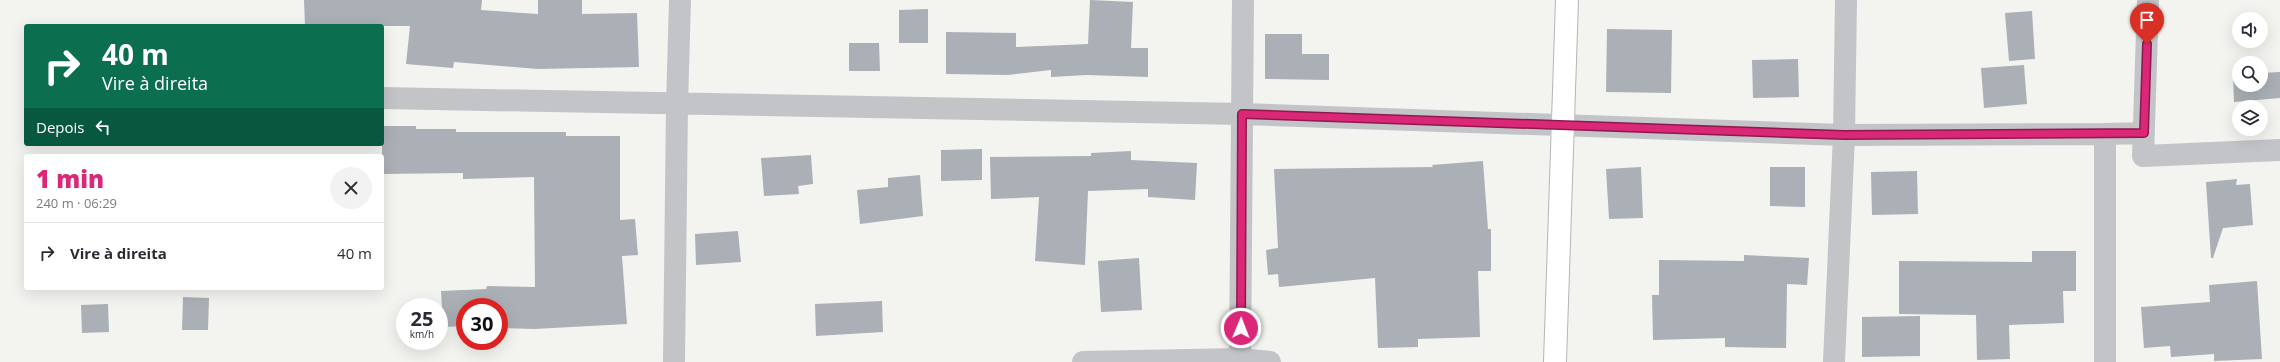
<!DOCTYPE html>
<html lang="pt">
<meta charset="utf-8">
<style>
body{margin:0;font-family:"Open Sans",sans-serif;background:#f2f2f3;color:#2b2b33;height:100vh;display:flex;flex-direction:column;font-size:15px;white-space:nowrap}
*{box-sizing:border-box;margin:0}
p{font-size:13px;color:#7c7c81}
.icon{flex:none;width:22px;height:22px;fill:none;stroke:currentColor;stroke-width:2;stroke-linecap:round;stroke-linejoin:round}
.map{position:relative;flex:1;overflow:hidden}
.panel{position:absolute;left:24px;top:154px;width:360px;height:136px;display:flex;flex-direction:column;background:#fff;border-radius:4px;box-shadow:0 4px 16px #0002}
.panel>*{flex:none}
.top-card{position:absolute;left:24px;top:24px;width:360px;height:122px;border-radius:4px;box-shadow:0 4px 16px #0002;background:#0b6e4f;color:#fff;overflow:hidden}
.buttons{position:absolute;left:2232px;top:12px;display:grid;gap:8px}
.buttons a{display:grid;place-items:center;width:36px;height:36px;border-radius:50%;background:#fff;box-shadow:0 4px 16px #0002;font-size:20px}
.speed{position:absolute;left:396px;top:298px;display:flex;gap:8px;font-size:20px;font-weight:700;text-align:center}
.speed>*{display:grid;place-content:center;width:52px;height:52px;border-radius:50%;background:#fff;box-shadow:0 4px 16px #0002;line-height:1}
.speed small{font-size:10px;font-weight:400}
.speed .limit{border:6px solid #d22;background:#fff;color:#111}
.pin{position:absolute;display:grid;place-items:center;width:34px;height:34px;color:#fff;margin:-41px -17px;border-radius:50% 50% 50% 0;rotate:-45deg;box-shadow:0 0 4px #0007}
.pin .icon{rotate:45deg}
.me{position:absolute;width:44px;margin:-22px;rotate:1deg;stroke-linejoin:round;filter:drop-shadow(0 0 3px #0008)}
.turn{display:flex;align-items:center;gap:14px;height:84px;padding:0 12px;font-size:18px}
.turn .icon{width:52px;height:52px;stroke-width:2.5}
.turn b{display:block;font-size:28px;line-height:34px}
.then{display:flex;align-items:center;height:38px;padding:0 12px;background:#0003;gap:8px;font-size:15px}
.round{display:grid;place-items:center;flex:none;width:42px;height:42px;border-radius:21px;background:#f2f2f3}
.headline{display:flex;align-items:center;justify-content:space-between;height:68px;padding:0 12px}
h1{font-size:24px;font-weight:800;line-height:30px;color:#db2777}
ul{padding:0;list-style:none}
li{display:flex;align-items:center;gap:12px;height:60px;padding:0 12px;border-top:1px solid #e1e1e2}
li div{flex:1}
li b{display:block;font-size:15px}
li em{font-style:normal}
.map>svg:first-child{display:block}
.building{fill:#aab0b5}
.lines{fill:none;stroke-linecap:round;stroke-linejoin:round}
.major-casing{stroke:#b2b6b9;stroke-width:24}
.minor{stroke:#c2c4c8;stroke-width:22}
.major{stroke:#fff;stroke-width:22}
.route-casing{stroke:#8e194d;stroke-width:10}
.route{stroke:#db2777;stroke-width:7}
</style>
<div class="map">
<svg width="2280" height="362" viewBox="0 0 2280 362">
<rect width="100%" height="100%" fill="#f3f4f0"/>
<path class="building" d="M 304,0 L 482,0 L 481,10 L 538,14 L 538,0 L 582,0 L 582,14 L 637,13 L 639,67 L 538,69 L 454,62 L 453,68 L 406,64 L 410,26 L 305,26 Z
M 1090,0 L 1133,2 L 1131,48 L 1148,48 L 1148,77 L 1087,75 L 1051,77 L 1051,70 L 1008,75 L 946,74 L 946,32 L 1016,33 L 1016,47 L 1088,44 Z
M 928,9 L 928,43 L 899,43 L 899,10 Z
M 2032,11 L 2035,59 L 2009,61 L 2005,13 Z
M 1607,29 L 1672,30 L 1671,93 L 1606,92 Z
M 1265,34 L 1302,34 L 1302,54 L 1329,54 L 1329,80 L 1265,79 Z
M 849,43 L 879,43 L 880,71 L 849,71 Z
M 1798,59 L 1799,97 L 1753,98 L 1752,60 Z
M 2024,65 L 2027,104 L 1984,108 L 1981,68 Z
M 2280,72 L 2280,98 L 2234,102 L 2233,75 L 2239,74 L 2239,85 L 2261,85 L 2261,73 Z
M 382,126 L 416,126 L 416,129 L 456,129 L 456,132 L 566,132 L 566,136 L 620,136 L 620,220 L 635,219 L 638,255 L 622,256 L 627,324 L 534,329 L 499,328 L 499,307 L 465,307 L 465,326 L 443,327 L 441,291 L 486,289 L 487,286 L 535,287 L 534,177 L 463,179 L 463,173 L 382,174 Z
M 982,149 L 982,180 L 941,181 L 941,150 Z
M 1131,151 L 1131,160 L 1197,163 L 1195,200 L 1148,197 L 1148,189 L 1088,191 L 1085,265 L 1035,261 L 1039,197 L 991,199 L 990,157 L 1091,156 L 1091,153 Z
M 811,155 L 813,184 L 798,186 L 799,194 L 764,196 L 761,158 Z
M 1483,161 L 1488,229 L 1491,229 L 1491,271 L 1478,271 L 1480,337 L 1418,339 L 1418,347 L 1378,348 L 1375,278 L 1279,287 L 1278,274 L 1268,275 L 1266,250 L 1278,248 L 1274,169 L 1433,167 L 1432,165 Z
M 1641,167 L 1643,218 L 1609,219 L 1606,169 Z
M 1770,167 L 1805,167 L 1805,207 L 1770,206 Z
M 1917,171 L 1918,214 L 1872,215 L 1871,172 Z
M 920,175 L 923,216 L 860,224 L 857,190 L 888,187 L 888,178 Z
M 2237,179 L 2236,185 L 2250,184 L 2253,225 L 2223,228 L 2213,258 L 2211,258 L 2206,182 Z
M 738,231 L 741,262 L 696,265 L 695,234 Z
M 2032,251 L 2076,251 L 2076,291 L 2063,291 L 2064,323 L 2009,325 L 2010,359 L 1977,360 L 1976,315 L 1899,314 L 1899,261 L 2032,262 Z
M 1744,255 L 1809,258 L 1807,285 L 1787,284 L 1786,348 L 1725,347 L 1725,338 L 1653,340 L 1652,295 L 1659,295 L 1659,260 L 1744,261 Z
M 1139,258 L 1142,310 L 1101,312 L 1098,261 Z
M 2257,281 L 2262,359 L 2214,361 L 2214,354 L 2171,357 L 2170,346 L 2144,348 L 2141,307 L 2210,302 L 2209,285 Z
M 183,297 L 209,298 L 208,330 L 182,330 Z
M 882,301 L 883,332 L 816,336 L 815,304 Z
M 108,304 L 109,332 L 82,333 L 81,305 Z
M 1920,316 L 1920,356 L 1862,357 L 1862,317 Z"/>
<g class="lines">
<defs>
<path id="major" d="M 1555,362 L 1567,0"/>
</defs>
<use href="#major" class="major-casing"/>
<path class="minor" d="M 1846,0 L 1844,135 L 2105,134 L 2105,362
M 2148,0 L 2143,156 L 2280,150
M 382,98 L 1242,114 L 1844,135 L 1834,362
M 2105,134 L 2144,133
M 674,362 L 677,105 L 680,0
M 1083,362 L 1240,359 L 1270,362
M 1240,362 L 1243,0"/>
<use href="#major" class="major"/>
</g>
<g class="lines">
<defs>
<path id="route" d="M 1241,328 L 1242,114 L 1844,135 L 2144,133 L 2147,44"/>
</defs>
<use href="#route" class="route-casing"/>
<use href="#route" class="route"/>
</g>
</svg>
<div class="buttons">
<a><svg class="icon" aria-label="sound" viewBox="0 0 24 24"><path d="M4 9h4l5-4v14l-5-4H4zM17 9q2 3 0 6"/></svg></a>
<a><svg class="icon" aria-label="search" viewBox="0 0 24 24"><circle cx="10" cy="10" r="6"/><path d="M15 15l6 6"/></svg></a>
<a><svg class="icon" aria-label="layers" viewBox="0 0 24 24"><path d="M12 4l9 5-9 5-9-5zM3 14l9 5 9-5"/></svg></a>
</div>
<div class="speed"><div>25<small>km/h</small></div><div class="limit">30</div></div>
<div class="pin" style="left:2147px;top:44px;background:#d93025"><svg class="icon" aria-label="arrive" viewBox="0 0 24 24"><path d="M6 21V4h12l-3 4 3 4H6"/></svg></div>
<svg class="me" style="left:1241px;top:328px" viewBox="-20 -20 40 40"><circle r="17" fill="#db2777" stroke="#fff" stroke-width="3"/><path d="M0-11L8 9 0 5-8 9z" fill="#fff"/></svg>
<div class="top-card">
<div class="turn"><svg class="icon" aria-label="right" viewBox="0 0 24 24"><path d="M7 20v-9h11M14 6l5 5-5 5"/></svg><div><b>40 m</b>Vire à direita</div></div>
<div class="then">Depois<svg class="icon" aria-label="left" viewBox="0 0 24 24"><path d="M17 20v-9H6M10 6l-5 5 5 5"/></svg></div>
</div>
<section class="panel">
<div class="headline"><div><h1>1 min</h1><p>240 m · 06:29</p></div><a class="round"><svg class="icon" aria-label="close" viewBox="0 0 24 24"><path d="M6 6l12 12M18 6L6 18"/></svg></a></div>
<ul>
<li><svg class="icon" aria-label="right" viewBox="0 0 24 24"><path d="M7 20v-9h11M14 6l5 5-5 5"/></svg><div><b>Vire à direita</b></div><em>40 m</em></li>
</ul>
</section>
</div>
